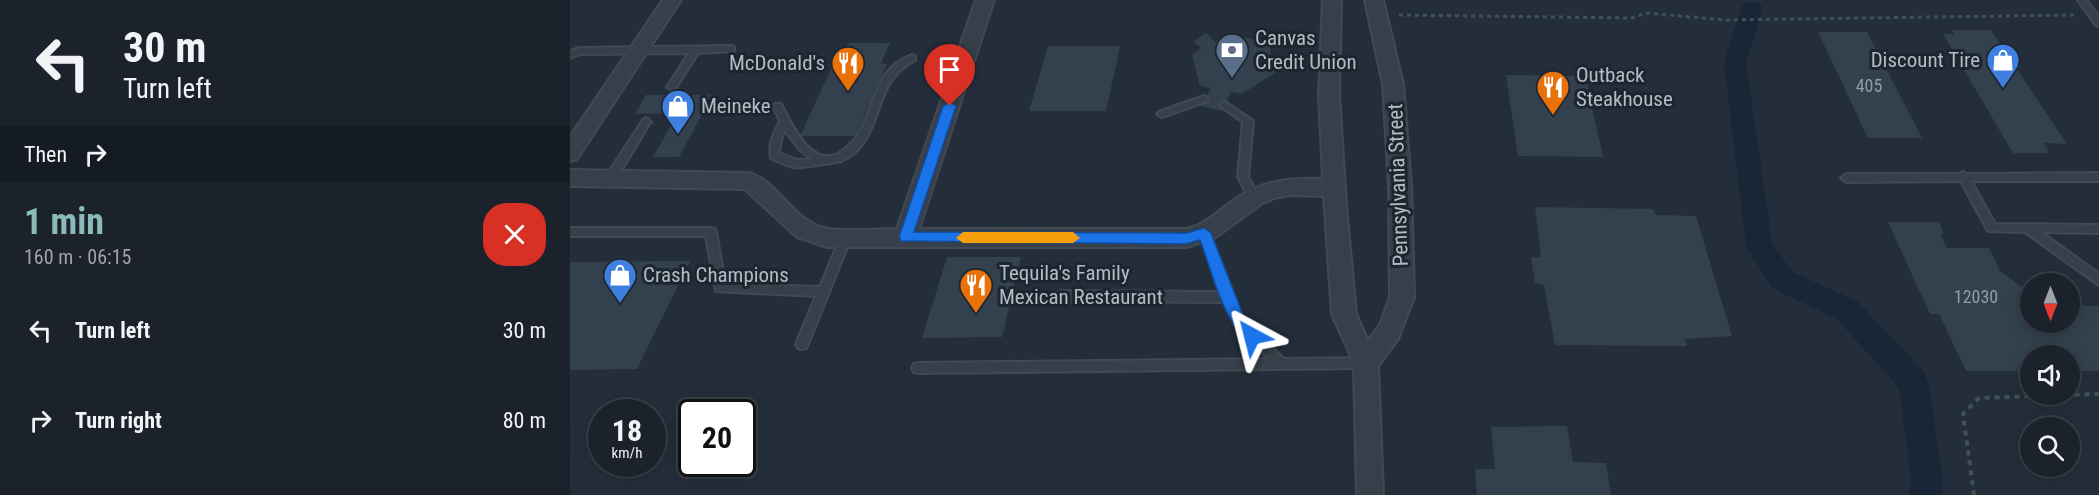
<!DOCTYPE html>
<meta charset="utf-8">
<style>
body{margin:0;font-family:"Roboto Condensed",sans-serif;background:#282f38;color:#f1f3f6;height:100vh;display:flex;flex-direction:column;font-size:22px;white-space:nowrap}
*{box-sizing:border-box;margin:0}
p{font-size:20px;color:#a0a4a9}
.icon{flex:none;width:33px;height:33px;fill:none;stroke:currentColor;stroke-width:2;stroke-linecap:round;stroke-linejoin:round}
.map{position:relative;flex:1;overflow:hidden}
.sheet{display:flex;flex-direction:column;background:#1b222c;width:570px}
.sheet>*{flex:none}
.banner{background:#1b222c;color:#f1f3f6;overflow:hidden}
.needle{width:39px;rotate:180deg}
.tools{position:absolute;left:1450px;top:273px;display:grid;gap:12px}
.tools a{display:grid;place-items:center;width:60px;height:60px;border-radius:50%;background:#1b222c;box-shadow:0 3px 15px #0003,0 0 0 2px #393f48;font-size:30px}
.speed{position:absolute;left:18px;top:399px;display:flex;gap:12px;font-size:30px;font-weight:700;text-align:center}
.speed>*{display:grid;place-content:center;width:78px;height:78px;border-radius:50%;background:#1b222c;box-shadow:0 3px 15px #0003,0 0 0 2px #393f48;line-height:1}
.speed small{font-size:15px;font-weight:400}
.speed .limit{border:3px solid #111;border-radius:9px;background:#fff;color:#111}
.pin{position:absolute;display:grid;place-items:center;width:51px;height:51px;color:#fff;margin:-62px -26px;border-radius:50% 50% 50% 0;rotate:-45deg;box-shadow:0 0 6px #0007}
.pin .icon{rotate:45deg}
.me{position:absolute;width:66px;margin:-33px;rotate:322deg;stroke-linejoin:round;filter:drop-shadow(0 0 4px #0008)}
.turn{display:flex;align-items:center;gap:21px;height:126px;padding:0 24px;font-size:27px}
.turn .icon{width:78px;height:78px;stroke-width:2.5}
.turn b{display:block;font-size:42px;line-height:51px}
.then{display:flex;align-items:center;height:57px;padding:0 24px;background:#0003;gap:12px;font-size:22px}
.round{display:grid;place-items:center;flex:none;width:63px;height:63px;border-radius:24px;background:#282f38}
.overview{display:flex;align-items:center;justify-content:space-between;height:102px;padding:0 24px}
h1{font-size:36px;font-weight:700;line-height:45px;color:#8bbbb9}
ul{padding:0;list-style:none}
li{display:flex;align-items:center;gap:18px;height:90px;padding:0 24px}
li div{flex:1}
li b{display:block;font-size:22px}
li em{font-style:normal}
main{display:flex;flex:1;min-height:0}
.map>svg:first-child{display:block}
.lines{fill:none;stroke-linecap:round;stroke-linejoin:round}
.canal{fill:#182637;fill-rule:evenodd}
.building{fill:#33404e}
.service-casing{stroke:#414953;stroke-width:4}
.minor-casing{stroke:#414953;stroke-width:4}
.path-far1{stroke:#3e5353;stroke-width:3;stroke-dasharray:4 4;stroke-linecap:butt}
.path{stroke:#3e5353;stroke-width:4;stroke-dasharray:5 5;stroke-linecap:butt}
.service{fill:#37404a;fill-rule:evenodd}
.minor{fill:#37404a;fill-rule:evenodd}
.route{fill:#1a73e8;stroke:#114b97;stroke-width:1.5}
.slow{fill:#f59e0b}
.labels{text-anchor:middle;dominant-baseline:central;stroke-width:6;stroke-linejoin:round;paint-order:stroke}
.number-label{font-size:18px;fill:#929ba7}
.poi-label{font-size:21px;fill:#b3bbc6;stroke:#1d252f;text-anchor:start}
.street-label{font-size:21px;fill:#b3bbc6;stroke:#1d252f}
</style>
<main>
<section class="sheet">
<div class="banner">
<div class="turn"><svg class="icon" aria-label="left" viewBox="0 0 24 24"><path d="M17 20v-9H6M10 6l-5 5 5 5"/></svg><div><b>30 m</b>Turn left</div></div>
<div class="then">Then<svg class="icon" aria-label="right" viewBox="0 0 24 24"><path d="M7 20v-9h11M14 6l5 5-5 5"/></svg></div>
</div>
<div class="overview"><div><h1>1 min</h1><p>160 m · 06:15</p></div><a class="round" style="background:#d93025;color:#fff"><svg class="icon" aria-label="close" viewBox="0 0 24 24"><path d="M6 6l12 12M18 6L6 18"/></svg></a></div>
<ul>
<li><svg class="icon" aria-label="left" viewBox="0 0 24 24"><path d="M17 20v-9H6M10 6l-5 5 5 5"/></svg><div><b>Turn left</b></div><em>30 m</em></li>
<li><svg class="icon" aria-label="right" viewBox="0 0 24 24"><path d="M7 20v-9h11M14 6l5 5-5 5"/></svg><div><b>Turn right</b></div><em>80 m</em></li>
</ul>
</section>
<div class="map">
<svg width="1529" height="495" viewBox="0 0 1529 495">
<rect width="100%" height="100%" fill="#242e3a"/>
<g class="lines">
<path class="canal" d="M 1182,2 L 1190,4 L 1193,9 L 1176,63 L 1202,243 L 1222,272 L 1287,301 L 1354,372 L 1358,382 L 1373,478 L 1371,495 L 1339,495 L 1341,478 L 1329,388 L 1267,319 L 1202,288 L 1176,246 L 1154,63 L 1171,9 L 1174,4 Z"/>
</g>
<path class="building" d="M 1382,30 L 1421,30 L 1497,144 L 1474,143 L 1479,153 L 1443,153 L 1373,34 L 1384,34 Z
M 1248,32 L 1297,32 L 1352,138 L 1298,138 Z
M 636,33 L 645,42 L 656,34 L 698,42 L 706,72 L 672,94 L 661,92 L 652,111 L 630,106 L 641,88 L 630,86 L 622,55 L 632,48 L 623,42 Z
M 278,43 L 320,43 L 311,63 L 317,64 L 286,136 L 230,136 L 267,56 L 273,56 Z
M 478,46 L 550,46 L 536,111 L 459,111 Z
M 936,75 L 1015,76 L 1033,157 L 948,156 Z
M 76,95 L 143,95 L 109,157 L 83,157 L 108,113 L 65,114 Z
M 965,207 L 1083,209 L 1086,215 L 1126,216 L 1162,336 L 1115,339 L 1117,346 L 985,345 L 974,285 L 965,283 L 961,258 L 971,257 Z
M 1318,222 L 1369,222 L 1374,234 L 1370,234 L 1377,248 L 1419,248 L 1430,271 L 1461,294 L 1461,322 L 1500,322 L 1500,298 L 1508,298 L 1513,306 L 1529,306 L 1529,371 L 1500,371 L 1500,356 L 1461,356 L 1461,371 L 1396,371 L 1369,314 L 1360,314 Z
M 377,257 L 451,257 L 432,337 L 352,338 Z
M 120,261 L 67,369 L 0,370 L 0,262 Z
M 997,426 L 1003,462 L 1036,463 L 1041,495 L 907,495 L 905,469 L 925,469 L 921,427 Z"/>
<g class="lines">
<defs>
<path id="service" d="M 1508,0 L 1516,0 L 1529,17 L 1529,26 L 1526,25 Z
M 161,46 L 164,47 L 164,51 L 128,53 L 105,89 L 102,90 L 97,87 L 119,53 L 10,54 L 0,58 L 0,51 L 9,48 Z
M 342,55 L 345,56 L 345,60 C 336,65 327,72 321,81 C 304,107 305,147 271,161 C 265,163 259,163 253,164 C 227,168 226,171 201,158 C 198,144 204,133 210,121 L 203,106 L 205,104 L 211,104 C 221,123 242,171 271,152 C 279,146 285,140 290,132 C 300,115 303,94 314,77 C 320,67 331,59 342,55 ZM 215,130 L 230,150 L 242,159 L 227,160 L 209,153 L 211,139 Z
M 634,96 L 639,99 L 637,101 L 592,117 L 587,114 L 589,112 Z
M 655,102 L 683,121 L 678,177 L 689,197 L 684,201 L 680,200 L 668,177 L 673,122 L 652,107 L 650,105 L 652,103 Z
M 76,118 L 81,122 L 79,124 L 45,181 L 37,181 L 36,178 L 37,175 L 73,120 Z
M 1393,172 L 1397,174 L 1529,173 L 1529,181 L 1401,181 L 1425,224 L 1529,225 L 1529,233 L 1471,232 L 1529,274 L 1529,285 L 1455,232 L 1418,231 L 1391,181 L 1276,182 L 1271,178 L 1276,174 L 1389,174 Z
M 0,228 L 141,228 L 145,229 L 146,232 L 155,284 L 250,287 L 272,234 L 280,234 L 281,237 L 238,344 L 236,348 L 232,349 L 228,348 L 226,344 L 246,296 L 146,291 L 136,236 L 0,236 Z
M 634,229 L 638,230 L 639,233 L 672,318 L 714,359 L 796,358 L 800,359 L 802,363 L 800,367 L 796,368 L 348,373 L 344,372 L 342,368 L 344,364 L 348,363 L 699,359 L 664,324 L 655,302 L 490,301 L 486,299 L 485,296 L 486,293 L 490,291 L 651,292 L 629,233 L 630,230 Z"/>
<path id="minor" d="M 93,0 L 111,0 L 7,159 L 0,161 L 0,137 Z
M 406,0 L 424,0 L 349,229 L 617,229 C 636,224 649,211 664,200 C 692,180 720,178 753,179 L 749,94 L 753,0 L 771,0 L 769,94 L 776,205 L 786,314 L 798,341 L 810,325 L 820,297 L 819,185 L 813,84 L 795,0 L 813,0 L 833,84 L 841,185 L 844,297 L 828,339 L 808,366 L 813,495 L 787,495 L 784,363 L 762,314 L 754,196 L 719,195 L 704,198 L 691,204 L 646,237 L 617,247 L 257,247 L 227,237 L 175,189 L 0,186 L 0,170 L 179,173 C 208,182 220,215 248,226 C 264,233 307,229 327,229 Z"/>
</defs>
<use href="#service" class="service-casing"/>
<use href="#minor" class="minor-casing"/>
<path class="path-far1" d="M 829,15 L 1062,18 L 1076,13 L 1155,20 L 1504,15"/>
<path class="path" d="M 1404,495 L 1393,414 L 1409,398 L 1529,394"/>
<use href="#service" class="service"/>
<use href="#minor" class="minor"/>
</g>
<path class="route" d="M 380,102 L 386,106 L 344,232 L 616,233 L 634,228 L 641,233 L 674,317 L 690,336 L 688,340 L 682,342 C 656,332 640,266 630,240 L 616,244 L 331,241 L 329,237 L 373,106 Z"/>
<path class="slow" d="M 393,232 L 503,232 L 510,238 L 503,243 L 393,243 L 386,238 Z"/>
<defs>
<symbol id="bank-pin" viewBox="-11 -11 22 30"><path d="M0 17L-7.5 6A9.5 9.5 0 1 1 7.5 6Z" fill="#5c6f8a" stroke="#1d252f"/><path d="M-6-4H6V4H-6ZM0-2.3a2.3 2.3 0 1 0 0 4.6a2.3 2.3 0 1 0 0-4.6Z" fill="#fff"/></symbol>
<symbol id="shop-pin" viewBox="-11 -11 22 30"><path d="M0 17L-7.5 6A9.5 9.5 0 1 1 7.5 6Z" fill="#3f7fe0" stroke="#1d252f"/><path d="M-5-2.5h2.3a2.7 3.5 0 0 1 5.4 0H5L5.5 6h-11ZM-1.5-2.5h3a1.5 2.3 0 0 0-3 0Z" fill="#fff"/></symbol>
<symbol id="restaurant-pin" viewBox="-11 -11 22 30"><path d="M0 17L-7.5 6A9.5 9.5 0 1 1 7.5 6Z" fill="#e8710a" stroke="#1d252f"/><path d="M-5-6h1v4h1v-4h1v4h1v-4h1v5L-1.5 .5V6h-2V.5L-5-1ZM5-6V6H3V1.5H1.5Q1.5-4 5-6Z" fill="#fff"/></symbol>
</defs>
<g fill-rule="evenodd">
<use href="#bank-pin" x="643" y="31" width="38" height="52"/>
<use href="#shop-pin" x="1414" y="41" width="38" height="52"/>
<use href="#restaurant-pin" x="259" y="44" width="38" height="52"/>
<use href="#restaurant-pin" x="964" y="68" width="38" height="52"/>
<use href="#shop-pin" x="89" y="87" width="38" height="52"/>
<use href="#shop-pin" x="31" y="256" width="38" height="52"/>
<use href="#restaurant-pin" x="387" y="266" width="38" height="52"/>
</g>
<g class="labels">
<g class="number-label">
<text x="1299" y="85">405</text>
<text x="1406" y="296">12030</text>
</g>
<g class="poi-label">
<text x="685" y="38">Canvas<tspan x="685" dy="24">Credit Union</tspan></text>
<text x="1410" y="60" text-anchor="end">Discount Tire</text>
<text x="255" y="63" text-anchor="end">McDonald's</text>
<text x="1006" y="75">Outback<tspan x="1006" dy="24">Steakhouse</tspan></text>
<text x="131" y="106">Meineke</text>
<text x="429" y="273">Tequila's Family<tspan x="429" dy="24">Mexican Restaurant</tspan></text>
<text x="73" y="275">Crash Champions</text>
</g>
<g class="street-label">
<text transform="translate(828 185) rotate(-92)">Pennsylvania Street</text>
</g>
</g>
</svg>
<div class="tools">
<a><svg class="needle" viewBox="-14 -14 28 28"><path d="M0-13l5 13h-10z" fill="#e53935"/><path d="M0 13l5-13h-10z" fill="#a0a4a9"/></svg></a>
<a><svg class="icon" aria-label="sound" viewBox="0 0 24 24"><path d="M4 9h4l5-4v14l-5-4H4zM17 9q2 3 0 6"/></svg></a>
<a><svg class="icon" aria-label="search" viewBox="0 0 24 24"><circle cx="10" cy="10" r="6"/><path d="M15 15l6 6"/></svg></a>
</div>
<div class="speed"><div>18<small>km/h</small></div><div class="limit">20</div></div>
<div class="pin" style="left:380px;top:106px;background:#d93025"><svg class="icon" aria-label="arrive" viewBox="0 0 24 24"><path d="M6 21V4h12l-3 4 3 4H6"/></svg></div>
<svg class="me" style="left:682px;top:336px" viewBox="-20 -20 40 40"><path d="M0-17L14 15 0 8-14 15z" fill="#1a73e8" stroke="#fff" stroke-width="4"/></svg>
</div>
</main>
